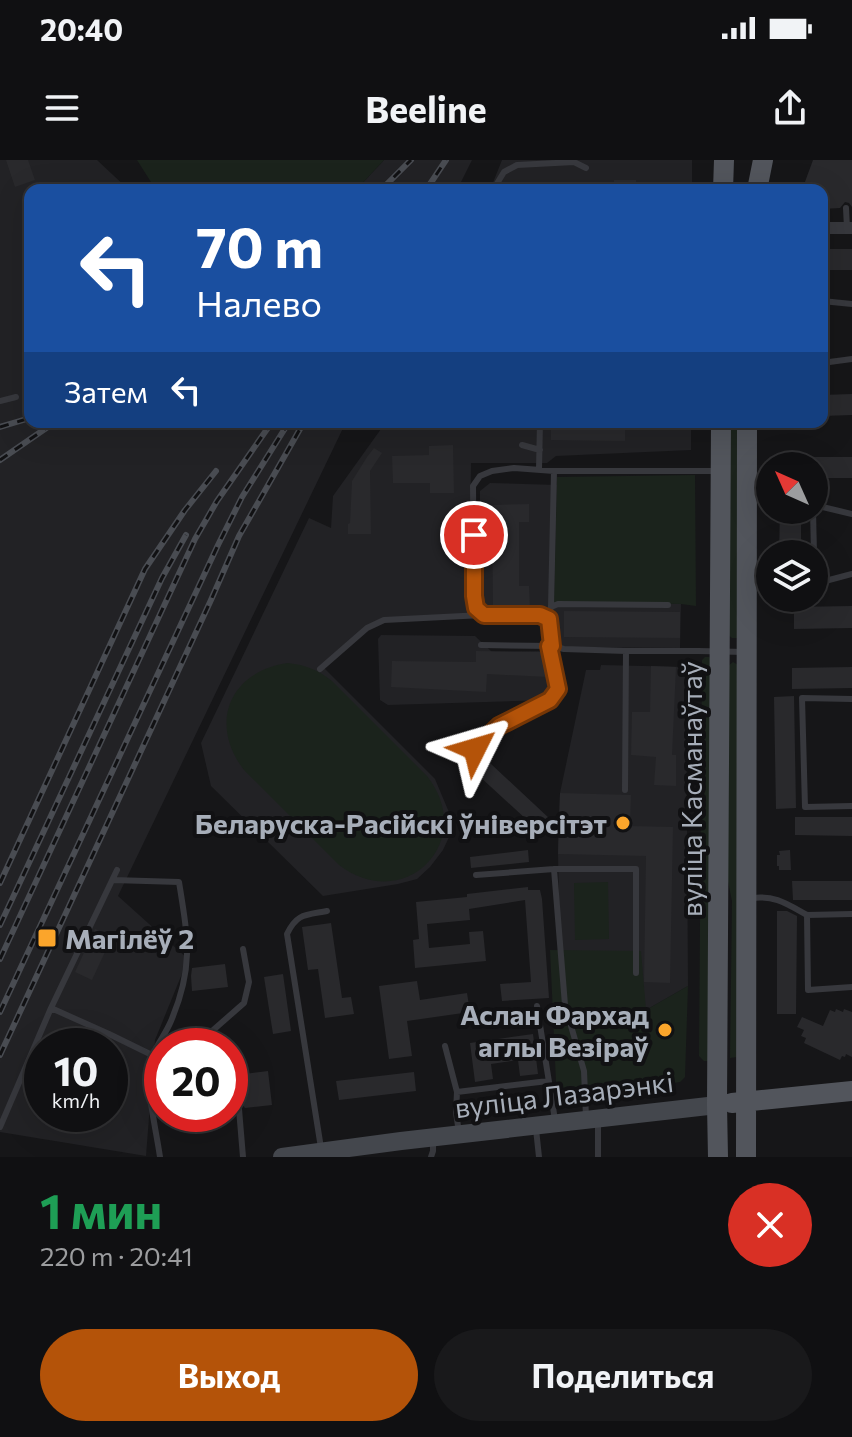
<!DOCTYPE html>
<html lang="ru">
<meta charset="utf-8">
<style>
body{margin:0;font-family:Commissioner,sans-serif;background:#19191b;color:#f1f3f6;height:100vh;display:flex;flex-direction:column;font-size:30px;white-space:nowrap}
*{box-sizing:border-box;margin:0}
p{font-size:26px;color:#9c9d9f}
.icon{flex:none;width:44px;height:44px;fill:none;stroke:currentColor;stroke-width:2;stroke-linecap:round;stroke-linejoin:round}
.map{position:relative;height:997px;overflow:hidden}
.panel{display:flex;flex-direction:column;background:#101012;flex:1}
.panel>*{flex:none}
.hud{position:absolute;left:24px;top:24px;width:804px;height:244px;border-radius:16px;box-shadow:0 8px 32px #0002,0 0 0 2px #303032;background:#1a4fa0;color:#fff;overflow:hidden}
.needle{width:52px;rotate:315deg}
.buttons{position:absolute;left:756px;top:292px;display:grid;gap:16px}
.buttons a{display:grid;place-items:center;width:72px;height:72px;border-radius:50%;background:#101012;box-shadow:0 8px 32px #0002,0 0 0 2px #303032;font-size:40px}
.speed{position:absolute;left:24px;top:868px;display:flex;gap:16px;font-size:40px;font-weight:700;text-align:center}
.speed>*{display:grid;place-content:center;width:104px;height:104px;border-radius:50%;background:#101012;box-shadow:0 8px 32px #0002,0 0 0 2px #303032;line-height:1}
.speed small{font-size:20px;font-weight:400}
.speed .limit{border:12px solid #d22;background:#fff;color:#111}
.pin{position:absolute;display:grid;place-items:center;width:68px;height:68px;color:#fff;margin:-34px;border:4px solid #fff;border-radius:50%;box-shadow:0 2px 8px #0007}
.me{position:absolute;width:88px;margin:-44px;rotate:50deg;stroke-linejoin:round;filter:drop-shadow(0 0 6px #0008)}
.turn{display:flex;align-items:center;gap:28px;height:168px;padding:0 40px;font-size:36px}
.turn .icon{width:104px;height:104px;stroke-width:2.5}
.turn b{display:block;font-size:56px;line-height:68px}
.then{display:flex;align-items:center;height:76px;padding:0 40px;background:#0003;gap:16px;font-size:30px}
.round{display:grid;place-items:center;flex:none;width:84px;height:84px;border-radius:42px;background:#19191b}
.summary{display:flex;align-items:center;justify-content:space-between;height:136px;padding:0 40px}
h1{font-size:48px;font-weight:700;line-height:60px;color:#1e9e55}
.primary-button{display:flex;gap:16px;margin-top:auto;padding:16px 40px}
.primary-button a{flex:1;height:92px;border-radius:48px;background:#b45309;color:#fff;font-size:32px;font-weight:700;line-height:92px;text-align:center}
.primary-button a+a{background:#19191b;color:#f1f3f6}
.status{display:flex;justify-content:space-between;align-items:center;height:56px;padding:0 40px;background:#101012;direction:ltr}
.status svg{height:22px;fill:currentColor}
header{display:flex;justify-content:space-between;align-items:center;height:104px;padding:0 40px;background:#101012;font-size:36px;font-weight:700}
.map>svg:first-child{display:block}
.built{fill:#222225;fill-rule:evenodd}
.green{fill:#1b231c}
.building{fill:#29292c}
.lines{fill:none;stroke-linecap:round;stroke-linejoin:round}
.service{stroke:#37383d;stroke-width:6}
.minor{stroke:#37383d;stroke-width:12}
.secondary{stroke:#44474d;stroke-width:18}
.primary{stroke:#52555c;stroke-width:20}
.rail-casing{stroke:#494c52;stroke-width:6}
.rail{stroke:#111113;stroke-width:3;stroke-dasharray:9;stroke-linecap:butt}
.route-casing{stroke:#753606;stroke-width:20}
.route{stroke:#b45309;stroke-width:14}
.poi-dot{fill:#fba52b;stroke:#111113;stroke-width:3}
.labels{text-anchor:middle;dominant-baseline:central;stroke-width:8;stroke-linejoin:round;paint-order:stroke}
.street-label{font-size:28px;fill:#a7aeb9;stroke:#111113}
.poi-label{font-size:28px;font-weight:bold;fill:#a7aeb9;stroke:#111113;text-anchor:end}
</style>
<div class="status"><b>20:40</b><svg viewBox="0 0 49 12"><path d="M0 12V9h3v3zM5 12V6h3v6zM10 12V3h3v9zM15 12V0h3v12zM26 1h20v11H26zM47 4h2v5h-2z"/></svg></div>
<header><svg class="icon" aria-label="menu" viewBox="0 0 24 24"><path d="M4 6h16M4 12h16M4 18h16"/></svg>Beeline<svg class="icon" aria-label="share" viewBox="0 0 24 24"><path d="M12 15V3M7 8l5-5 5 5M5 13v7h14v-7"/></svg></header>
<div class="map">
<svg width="852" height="997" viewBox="0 0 852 997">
<rect width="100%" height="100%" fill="#161618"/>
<path class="built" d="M 0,0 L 97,0 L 129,30 L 30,30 L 30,262 L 346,262 L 118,736 L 188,799 L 155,880 L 146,996 L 0,972 ZM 42,886 L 110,886 L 110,954 L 42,954 Z
M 384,0 L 472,0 L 457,30 L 356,30 Z
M 502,0 L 692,0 L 692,30 L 490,30 Z
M 386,262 L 691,262 L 691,290 L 556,296 L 547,303 L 471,303 L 469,458 L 384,461 L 368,469 L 324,508 L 435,619 L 451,657 L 450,675 L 443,690 L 430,707 L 417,719 L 398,724 L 323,736 L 211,626 L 201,583 L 309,358 L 331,368 L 333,336 Z
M 490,323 L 557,325 L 554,442 L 681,444 L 680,488 L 553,487 L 554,443 L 540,455 L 484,455 L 480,442 L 480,331 Z
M 381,475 L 475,476 L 492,492 L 548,491 L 547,540 L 388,545 L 380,540 L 378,479 Z
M 601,505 L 686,507 L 688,826 L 646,850 L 561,841 L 558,694 L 560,633 L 586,510 L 600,510 Z"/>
<path class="green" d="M 137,0 L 384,0 L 356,30 L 156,30 Z
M 730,262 L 740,262 L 737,478 L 732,478 L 728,475 Z
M 695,315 L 696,446 L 681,444 L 554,442 L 557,317 Z
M 705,497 L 709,497 L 713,500 L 710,901 L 704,901 L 699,896 L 702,500 Z
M 733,502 L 740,506 L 737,897 L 730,898 L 732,741 L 727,717 L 729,608 L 728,506 Z
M 288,503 C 306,505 318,510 332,521 L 427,616 C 478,681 405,755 339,705 L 244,610 C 208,563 230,511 288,503 Z
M 608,722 L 609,779 L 575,780 L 574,723 Z
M 550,790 L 641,791 L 646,850 L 688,826 L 685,917 L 680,922 L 596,934 L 557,943 Z"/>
<path class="building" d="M 6,0 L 28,0 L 35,20 L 15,27 Z
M 813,0 L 852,0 L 852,47 L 849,43 L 845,42 L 840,48 L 822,49 L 822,30 L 802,30 Z
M 614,20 L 636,20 L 636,30 L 614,30 Z
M 822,89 L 852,89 L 852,110 L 822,110 Z
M 852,234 L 852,255 L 822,256 L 822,235 Z
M 551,262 L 625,262 L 625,281 L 551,280 Z
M 453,285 L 454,333 L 430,333 L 430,323 L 393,323 L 392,296 L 429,295 L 429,286 Z
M 374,288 L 382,293 L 370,311 L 371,374 L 348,374 L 348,364 L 350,363 L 352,321 L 367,297 Z
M 793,297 L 852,297 L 852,318 L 814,318 L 814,306 L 793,306 Z
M 529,344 L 529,362 L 519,362 L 519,426 L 529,426 L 530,449 L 493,449 L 492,345 Z
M 780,350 L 801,350 L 801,394 L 779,394 Z
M 852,446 L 852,468 L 794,469 L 794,447 Z
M 564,451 L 680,452 L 680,478 L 564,477 Z
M 476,491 L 544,492 L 548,517 L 487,514 L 486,532 L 391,527 L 392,501 L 476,502 Z
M 651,506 L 676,507 L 672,595 L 676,595 L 676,626 L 654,625 L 656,597 L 631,595 L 632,552 L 650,552 Z
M 852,507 L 852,528 L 792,529 L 792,508 Z
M 794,536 L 796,648 L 776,649 L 774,537 Z
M 490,603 L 550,659 L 539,671 L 478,615 Z
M 560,633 L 631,635 L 630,666 L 673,667 L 670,823 L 644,822 L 646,696 L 558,694 Z
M 795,657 L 852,657 L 852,676 L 795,675 Z
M 528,690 L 529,702 L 471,708 L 470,697 Z
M 790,690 L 791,710 L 779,710 L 779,706 L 777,706 L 777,695 L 780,695 L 779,691 Z
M 792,721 L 852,721 L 852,740 L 793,740 Z
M 528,727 L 528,730 L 540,730 L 542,739 L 549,838 L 502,841 L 500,824 L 531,822 L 525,740 L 469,749 L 470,760 L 427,764 L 429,788 L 470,784 L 469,772 L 483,771 L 486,801 L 415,808 L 413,780 L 419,779 L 416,742 L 467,737 L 467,734 Z
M 777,751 L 787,751 L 797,756 L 796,854 L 777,854 Z
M 331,763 L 342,838 L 351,837 L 354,854 L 325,858 L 318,809 L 308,810 L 302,767 Z
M 95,769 L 112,777 L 92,820 L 75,812 Z
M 225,804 L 228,827 L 192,831 L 191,816 L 192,808 Z
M 283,814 L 291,871 L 273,874 L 264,817 Z
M 417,821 L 420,840 L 467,833 L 470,852 L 407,861 L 412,896 L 389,899 L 379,826 Z
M 836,849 L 843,852 L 844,849 L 852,852 L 852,897 L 846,894 L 845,897 L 842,896 L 840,900 L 804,883 L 806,878 L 801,876 L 804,870 L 797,867 L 802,857 L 823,866 L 830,850 L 835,852 Z
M 533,874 L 538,914 L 520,916 L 518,900 L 491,904 L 493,919 L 475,922 L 470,883 Z
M 268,911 L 272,945 L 245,948 L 242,944 L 238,943 L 234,946 L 233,950 L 230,950 L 230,921 L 236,919 L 237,915 Z
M 414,912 L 416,931 L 339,940 L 336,921 Z"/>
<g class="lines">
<path class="service" d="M 493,30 L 504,12 L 517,5 L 574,2 L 586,8
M 846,48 L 847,68
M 822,141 L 852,144
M 822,203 L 852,199
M 0,241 L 16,237
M 522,285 L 540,290
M 539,309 L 540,262
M 814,345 L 852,354
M 813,350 L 814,394
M 814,424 L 852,414
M 551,447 L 558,444 L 668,445
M 549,459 L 551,447 L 554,311
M 481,485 L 552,486 L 564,489 L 626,491 L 698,491 L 745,492
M 552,486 L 549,459 L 540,455 L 484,455 L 476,448 L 474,436 L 473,326 L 480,316 L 492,311 L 514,308 L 554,311 L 717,311
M 320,509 L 367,468 L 384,460 L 483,455
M 852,539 L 802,538 L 805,647 L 852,646
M 475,589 L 499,566 L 550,540 L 558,529 L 549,486
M 625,630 L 626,491
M 554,709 L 565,845 L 584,911 L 586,957
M 117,710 L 51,848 L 109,874 L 152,895 L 162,894
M 476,715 L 554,709 L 636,709 L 636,813
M 113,720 L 179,722 C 188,778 194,807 171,861 C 164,878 150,892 149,911 C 148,939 156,969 160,997
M 752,738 C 775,735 787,744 807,755
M 852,754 L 807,755 L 808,830 L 852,827
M 537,846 L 555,960
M 195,886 L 244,843 L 249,822 L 243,789
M 445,886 L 457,932 L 456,952 L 459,973
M 230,913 L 231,915
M 457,932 L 548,921
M 239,949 L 243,997
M 598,962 L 598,997
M 0,967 L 51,848
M 536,969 L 539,997
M 321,988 L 287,774 C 297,753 306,755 327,751
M 431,997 L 433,991 L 433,981"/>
<path class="minor" d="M 822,68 L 852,68"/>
<path class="secondary" d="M 282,997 L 401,981 L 717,945"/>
<path class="primary" d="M 723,30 L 724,0
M 757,30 L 763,0
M 732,943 L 852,931
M 718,997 L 717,945 L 721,262
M 746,997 L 747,262"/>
<defs>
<path id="rail" d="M 381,30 L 411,0
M 426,30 L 446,0
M 0,267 L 30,258
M 0,300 L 55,262
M 0,723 L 145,409 L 185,350 L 216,311
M 0,765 L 162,418 L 186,375
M 0,799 L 195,379 L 217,341 L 272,262
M 0,852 L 218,385 L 242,337 L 289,262
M 0,895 L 211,440 L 239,376 L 304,262"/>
</defs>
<use href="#rail" class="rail-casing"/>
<use href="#rail" class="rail"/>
</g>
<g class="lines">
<defs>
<path id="route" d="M 474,375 L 474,436 L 476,448 L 484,455 L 540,455 L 549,459 L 552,486 L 549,486 L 558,529 L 550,540 L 499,566 L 475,589"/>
</defs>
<use href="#route" class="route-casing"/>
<use href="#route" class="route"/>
</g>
<g class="poi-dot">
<circle cx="623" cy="663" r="8"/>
<rect x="37" y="768" width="20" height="20" rx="4"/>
<circle cx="665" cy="870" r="8"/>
</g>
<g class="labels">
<g class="street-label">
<text transform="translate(691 629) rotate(-90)">вуліца Касманаўтаў</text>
<text transform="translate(564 934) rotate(-7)">вуліца Лазарэнкі</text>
</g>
<g class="poi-label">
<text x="607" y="663">Беларуска-Расійскі ўніверсітэт</text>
<text x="65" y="778" text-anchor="start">Магілёў 2</text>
<text x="649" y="854">Аслан Фархад<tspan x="649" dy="32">аглы Везіраў</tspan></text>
</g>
</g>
</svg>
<div class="buttons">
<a><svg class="needle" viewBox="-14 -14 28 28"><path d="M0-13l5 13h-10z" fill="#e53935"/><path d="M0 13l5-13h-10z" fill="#9c9d9f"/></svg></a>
<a><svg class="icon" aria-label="layers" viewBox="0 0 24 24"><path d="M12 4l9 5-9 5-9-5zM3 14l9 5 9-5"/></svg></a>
</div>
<div class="speed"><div>10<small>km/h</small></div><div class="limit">20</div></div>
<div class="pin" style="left:474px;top:375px;background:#d93025"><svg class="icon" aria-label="arrive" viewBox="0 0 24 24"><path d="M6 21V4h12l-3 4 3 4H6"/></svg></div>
<svg class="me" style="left:475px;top:589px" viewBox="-20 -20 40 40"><path d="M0-17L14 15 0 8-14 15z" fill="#b45309" stroke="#fff" stroke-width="4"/></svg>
<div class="hud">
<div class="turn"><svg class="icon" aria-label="left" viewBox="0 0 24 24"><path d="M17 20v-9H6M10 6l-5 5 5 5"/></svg><div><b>70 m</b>Налево</div></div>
<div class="then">Затем<svg class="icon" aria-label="left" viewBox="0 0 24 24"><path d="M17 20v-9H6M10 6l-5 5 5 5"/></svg></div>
</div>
</div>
<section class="panel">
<div class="summary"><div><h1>1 мин</h1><p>220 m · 20:41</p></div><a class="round" style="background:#d93025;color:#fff"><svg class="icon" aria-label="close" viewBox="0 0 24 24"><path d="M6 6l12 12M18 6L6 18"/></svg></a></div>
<div class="primary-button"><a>Выход</a><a>Поделиться</a></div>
</section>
